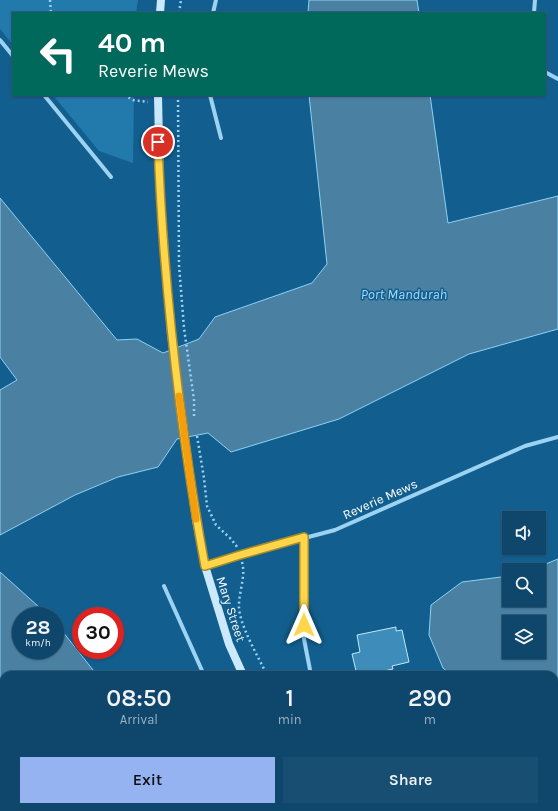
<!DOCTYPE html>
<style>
body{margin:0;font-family:Karla,sans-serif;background:#174e71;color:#f1f3f6;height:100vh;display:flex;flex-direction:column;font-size:15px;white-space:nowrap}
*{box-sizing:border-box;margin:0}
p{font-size:13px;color:#9bb2c1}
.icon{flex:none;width:22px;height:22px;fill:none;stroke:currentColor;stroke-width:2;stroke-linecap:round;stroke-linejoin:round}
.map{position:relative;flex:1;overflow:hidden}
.details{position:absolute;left:0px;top:671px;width:558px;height:140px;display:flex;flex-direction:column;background:#0e476b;border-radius:12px 12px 0 0;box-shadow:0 1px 3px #0004,0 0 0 1px #2e5f7e}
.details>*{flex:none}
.top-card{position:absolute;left:12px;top:12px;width:534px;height:84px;border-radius:0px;box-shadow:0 1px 3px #0004,0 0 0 1px #2e5f7e;background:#00695c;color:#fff;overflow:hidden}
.tools{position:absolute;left:502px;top:511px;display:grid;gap:8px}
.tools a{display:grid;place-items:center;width:44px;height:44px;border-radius:0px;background:#0e476b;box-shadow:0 1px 3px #0004,0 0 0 1px #2e5f7e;font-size:20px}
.speed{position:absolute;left:12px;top:607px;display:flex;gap:8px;font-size:20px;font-weight:700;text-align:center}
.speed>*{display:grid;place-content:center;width:52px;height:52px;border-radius:50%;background:#0e476b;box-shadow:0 1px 3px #0004,0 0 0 1px #2e5f7e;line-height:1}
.speed small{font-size:10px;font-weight:400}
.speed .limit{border:6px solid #d22;background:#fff;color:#111}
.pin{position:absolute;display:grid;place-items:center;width:34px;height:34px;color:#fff;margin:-17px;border:2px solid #fff;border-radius:50%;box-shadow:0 1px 4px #0007}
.me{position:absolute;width:44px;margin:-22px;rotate:0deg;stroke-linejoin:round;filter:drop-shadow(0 0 3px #0008)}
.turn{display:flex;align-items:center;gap:14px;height:84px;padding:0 20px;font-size:18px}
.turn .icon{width:52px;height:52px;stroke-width:2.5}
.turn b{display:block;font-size:28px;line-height:34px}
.eta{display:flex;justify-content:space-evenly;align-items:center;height:68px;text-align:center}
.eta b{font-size:24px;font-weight:600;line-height:28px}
.action{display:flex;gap:8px;margin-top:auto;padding:8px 20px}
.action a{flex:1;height:46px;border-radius:0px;background:#95b2f1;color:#111;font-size:16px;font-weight:600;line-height:46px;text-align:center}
.action a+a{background:#174e71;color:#f1f3f6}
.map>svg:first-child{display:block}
.green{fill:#2179ac}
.water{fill:#4a81a3;stroke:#8ed1f5;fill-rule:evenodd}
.building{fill:#3e8cb9;stroke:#c3e8fd}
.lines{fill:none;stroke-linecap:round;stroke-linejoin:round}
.path{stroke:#9cd2f2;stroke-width:2.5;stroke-dasharray:2 3;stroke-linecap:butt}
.street{stroke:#9cd2f2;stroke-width:4}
.secondary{stroke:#cbe9fc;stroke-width:8}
.route-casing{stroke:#a68a30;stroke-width:10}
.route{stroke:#ffd54a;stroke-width:7}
.slow{stroke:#f59e0b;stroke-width:7}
.labels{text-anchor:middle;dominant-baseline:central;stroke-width:3;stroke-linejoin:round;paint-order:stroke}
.street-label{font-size:13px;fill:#fff;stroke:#125f8f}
.water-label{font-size:14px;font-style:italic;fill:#a8dcf9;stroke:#125f8f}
</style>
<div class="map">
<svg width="558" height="811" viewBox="0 0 558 811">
<rect width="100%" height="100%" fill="#125f8f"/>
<path class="green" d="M 0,0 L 138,0 L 136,13 L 13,13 L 13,45 L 0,29 Z
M 53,95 L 134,95 L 133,163 L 99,151 Z"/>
<path class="water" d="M 309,0 L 417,0 L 419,13 L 308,13 Z
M 309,95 L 430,95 L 448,223 L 558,196 L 558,329 L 469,354 L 339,419 L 231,452 L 208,433 L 177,439 L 158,467 L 118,477 L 75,495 L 0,535 L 0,390 L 17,380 L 0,357 L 0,198 L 117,340 L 137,339 L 163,353 L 199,339 L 215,317 L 312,283 L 327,264 Z
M 558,559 L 558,811 L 529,811 L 528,807 L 554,807 L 554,675 L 451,675 L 443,668 L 429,635 L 431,605 L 462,582 L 509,576 L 509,600 L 539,600 L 539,570 L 531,570 ZM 509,622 L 539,622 L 539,652 L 509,652 Z
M 0,572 L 49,616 L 21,616 L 21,650 L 55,650 L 55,622 L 97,675 L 4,675 L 4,736 L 0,730 Z
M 52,807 L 172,807 L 174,811 L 54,811 Z"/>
<path class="building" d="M 396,627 L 396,631 L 402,630 L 409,662 L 392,666 L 393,669 L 366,675 L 357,675 L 352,654 L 360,652 L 357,635 Z"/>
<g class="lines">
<path class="path" d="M 50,0 L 51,13
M 179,13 L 181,0
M 124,95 L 133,100 L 148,102
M 178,95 L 179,265 L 184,328 L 194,400 L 194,416
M 197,436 L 204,478 L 207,506 L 216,525 L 231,539 L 238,548
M 242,562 C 246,576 239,591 239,605 C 238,623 259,658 267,675
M 361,807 L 365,811"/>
<path class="street" d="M 213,13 L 216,0
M 534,13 L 535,0
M 0,40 L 13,56
M 545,72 L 558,79
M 44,95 L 111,177
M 210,95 L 221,138
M 304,537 L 304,639 L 311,675
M 205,566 L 240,555 L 335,530 L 525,446 L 558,437
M 164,586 L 204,675
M 271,807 L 273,811"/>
<path class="secondary" d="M 160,13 L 161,0
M 158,95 L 160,192 L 171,334 L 196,520 L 205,566 L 229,644 L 243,675
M 334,807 L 338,811"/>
</g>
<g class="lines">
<defs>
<path id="route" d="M 158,142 C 161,230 169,318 180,405 C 187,459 195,513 205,566 L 240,555 L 304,537 L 304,625"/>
</defs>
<use href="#route" class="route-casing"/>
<use href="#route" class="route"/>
<path class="slow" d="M 179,396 L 196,519"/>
</g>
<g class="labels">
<g class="street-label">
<text transform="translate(380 499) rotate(-24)">Reverie Mews</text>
<text transform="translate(231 609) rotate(72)">Mary Street</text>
</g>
<g class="water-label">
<text x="404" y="294">Port Mandurah</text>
</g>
</g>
</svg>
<div class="tools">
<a><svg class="icon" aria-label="sound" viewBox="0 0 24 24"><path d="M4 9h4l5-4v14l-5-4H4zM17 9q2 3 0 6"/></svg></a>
<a><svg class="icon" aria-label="search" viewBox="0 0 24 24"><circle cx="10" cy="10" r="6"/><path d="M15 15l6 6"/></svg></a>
<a><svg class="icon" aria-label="layers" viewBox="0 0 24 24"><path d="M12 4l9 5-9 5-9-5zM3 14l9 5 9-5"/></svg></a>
</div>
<div class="speed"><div>28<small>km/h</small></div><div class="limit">30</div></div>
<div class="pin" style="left:158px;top:142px;background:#d93025"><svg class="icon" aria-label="arrive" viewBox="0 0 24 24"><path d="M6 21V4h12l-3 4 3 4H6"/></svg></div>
<svg class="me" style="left:304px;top:625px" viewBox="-20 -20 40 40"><path d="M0-17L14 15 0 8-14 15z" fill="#ffd54a" stroke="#fff" stroke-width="4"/></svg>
<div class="top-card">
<div class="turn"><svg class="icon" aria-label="left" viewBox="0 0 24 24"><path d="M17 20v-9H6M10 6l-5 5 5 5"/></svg><div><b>40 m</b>Reverie Mews</div></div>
</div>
<section class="details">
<div class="eta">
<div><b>08:50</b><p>Arrival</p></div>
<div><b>1</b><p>min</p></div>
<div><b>290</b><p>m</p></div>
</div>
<div class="action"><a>Exit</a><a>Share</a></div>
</section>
</div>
